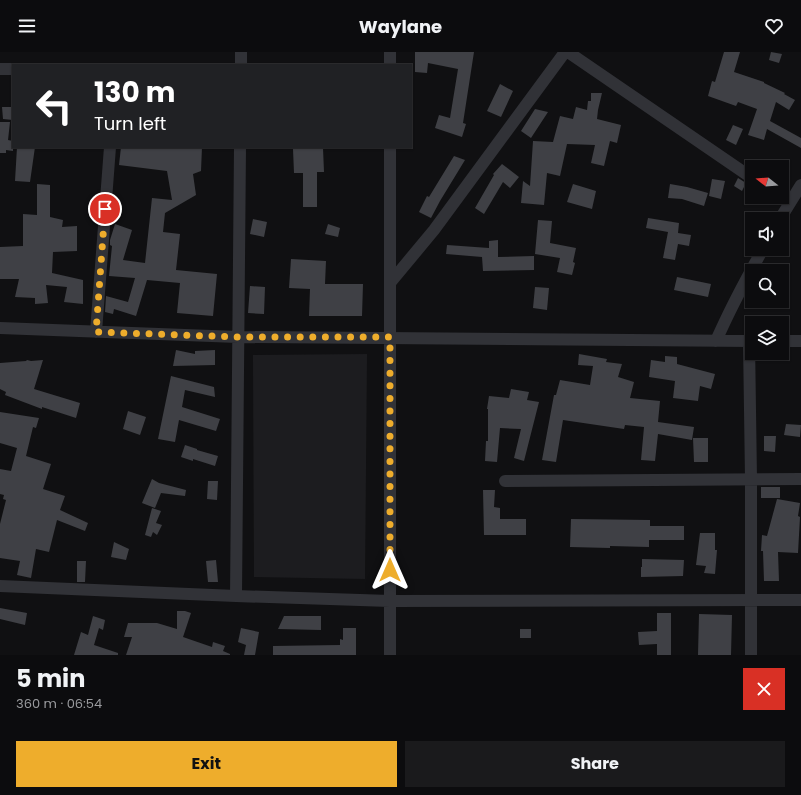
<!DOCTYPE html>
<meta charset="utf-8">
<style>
body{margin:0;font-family:Poppins,sans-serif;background:#1a1a1c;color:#f1f3f6;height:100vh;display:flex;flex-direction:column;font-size:15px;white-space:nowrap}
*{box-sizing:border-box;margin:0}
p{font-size:13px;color:#9a9b9e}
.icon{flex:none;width:22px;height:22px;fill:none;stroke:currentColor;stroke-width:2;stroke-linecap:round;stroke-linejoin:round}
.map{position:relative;height:603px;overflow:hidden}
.drawer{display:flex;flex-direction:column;background:#0c0c0e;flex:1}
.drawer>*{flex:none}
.guide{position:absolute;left:12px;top:12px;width:400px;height:84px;border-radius:0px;box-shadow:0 1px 3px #0004,0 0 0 1px #2c2c2e;background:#202124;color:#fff;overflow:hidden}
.needle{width:26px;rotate:287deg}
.controls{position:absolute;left:745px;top:108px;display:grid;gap:8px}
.controls a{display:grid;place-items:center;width:44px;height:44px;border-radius:0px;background:#0c0c0e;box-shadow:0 1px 3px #0004,0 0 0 1px #2c2c2e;font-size:20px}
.pin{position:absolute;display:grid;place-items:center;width:34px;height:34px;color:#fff;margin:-17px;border:2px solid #fff;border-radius:50%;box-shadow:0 1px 4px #0007}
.me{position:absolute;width:44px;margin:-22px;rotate:0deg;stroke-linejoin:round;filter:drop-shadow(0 0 3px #0008)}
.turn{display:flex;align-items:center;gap:14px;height:84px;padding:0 16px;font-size:18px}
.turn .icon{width:52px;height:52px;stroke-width:2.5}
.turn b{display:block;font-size:28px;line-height:34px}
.round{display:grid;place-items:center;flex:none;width:42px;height:42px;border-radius:0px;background:#1a1a1c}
.head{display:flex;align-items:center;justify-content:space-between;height:68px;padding:0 16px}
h1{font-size:24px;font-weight:700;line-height:30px}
.action{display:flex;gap:8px;margin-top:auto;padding:8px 16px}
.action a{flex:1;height:46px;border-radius:0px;background:#eead2c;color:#111;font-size:16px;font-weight:700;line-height:46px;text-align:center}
.action a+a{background:#1a1a1c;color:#f1f3f6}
header{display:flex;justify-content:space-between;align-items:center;height:52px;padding:0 16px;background:#0c0c0e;font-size:18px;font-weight:700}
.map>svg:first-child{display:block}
.built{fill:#1c1c1f}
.building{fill:#3f4045}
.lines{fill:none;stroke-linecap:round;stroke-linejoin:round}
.minor{stroke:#313237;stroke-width:12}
.route{stroke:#eead2c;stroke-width:7;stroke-dasharray:0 12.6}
</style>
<header><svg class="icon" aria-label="menu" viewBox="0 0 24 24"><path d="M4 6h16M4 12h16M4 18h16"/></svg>Waylane<svg class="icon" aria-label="heart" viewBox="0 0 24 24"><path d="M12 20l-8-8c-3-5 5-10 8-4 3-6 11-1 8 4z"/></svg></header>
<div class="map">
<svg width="801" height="603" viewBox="0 0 801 603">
<rect width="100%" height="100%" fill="#101012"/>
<path class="built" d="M 367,302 L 365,527 L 254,525 L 253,303 Z"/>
<path class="building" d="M 415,0 L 474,0 L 463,71 L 466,72 L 462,85 L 435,76 L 439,63 L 450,66 L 458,17 L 428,11 L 427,21 L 415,20 Z
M 724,0 L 740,0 L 734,20 L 764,30 L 764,31 L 785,41 L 784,42 L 795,48 L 789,58 L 776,50 L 770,69 L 801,86 L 801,96 L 767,77 L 764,88 L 748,83 L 757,57 L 738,50 L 736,54 L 708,44 L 712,29 L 715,30 Z
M 771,0 L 782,2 L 779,11 L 769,8 Z
M 500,32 L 513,39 L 501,65 L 487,59 Z
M 591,41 L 602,41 L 598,58 L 597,67 L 621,73 L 617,91 L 610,89 L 604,114 L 591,111 L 595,93 L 567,92 L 560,124 L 547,121 L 544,153 L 521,151 L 523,129 L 530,134 L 533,89 L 553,90 L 560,64 L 573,67 L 576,55 L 587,58 L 588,49 L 591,49 Z
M 2,55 L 13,55 L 13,68 L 3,67 Z
M 535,57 L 548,60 L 531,86 L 521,79 Z
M 0,70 L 10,70 L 8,88 L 13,89 L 13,99 L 6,98 L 6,101 L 0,101 Z
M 733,73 L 743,77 L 736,93 L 726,88 Z
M 17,95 L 35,95 L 30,130 L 15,129 Z
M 121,95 L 202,95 L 201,119 L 193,122 L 196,143 L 165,161 L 163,180 L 180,182 L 176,218 L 217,222 L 213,264 L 177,261 L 180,231 L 147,228 L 136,264 L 114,257 L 113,262 L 105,260 L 106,244 L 128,250 L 135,226 L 109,224 L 112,194 L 110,193 L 110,188 L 115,172 L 132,178 L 123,208 L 145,211 L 152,146 L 172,148 L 167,119 L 119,113 Z
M 323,96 L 324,120 L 317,120 L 317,155 L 303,155 L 303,121 L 294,121 L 293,97 Z
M 454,104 L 465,108 L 440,149 L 431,166 L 419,160 L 427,144 L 429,145 Z
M 502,112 L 519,125 L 510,136 L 503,130 L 484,162 L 475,156 L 494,123 L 493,122 Z
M 738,126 L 746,131 L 742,139 L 734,134 Z
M 712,127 L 725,129 L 721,147 L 709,144 Z
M 37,132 L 50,133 L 50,165 L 63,168 L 62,175 L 77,174 L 77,199 L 53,200 L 52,221 L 83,228 L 83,252 L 64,250 L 67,235 L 46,233 L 48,251 L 35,252 L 35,246 L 15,245 L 19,227 L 0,227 L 0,195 L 23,194 L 23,162 L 37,163 Z
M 573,132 L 596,139 L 592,157 L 567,150 Z
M 670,132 L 687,135 L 708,141 L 704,154 L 682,147 L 668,146 Z
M 648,166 L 679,171 L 678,181 L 691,183 L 689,194 L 678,192 L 675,208 L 663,206 L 668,180 L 646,176 Z
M 253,167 L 267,170 L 264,185 L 250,182 Z
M 538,168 L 552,169 L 550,191 L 576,196 L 573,210 L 575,211 L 572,223 L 557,220 L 560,206 L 535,202 Z
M 328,172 L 340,176 L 338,185 L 325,182 Z
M 498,188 L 498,205 L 534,204 L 534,218 L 483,219 L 482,205 L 446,202 L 447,193 L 489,196 L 489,189 Z
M 291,207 L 326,209 L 325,232 L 363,232 L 362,264 L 309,264 L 310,237 L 289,236 Z
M 677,225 L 711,232 L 708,245 L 674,238 Z
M 250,234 L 265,235 L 264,262 L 248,261 Z
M 535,235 L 549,236 L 547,258 L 533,256 Z
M 176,298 L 195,302 L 195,299 L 215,298 L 215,313 L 173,314 Z
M 579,302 L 607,307 L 606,310 L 622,312 L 618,325 L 634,330 L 630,346 L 660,349 L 658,370 L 694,375 L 692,388 L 658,382 L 655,409 L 641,408 L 644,375 L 625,373 L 624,377 L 563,368 L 556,410 L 542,408 L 554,343 L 556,343 L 560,328 L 590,333 L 593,314 L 578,313 Z
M 665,304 L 677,305 L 677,312 L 715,322 L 711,337 L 700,334 L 698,349 L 673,346 L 675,329 L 649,325 L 651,308 L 665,310 Z
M 27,308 L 31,309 L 43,308 L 34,337 L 80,351 L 76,366 L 42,355 L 42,357 L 5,343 L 6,340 L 0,337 L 0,311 L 26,309 Z
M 171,324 L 214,335 L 215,345 L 185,338 L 182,355 L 220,367 L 216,379 L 179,368 L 175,390 L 158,387 Z
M 511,337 L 529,340 L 527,348 L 539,350 L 524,409 L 514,406 L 521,377 L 500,376 L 497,410 L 485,409 L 486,389 L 488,389 L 488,357 L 487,357 L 489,344 L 509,346 Z
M 128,359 L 146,365 L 140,383 L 123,377 Z
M 0,360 L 39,366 L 36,376 L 33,375 L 26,404 L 51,412 L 43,437 L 65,444 L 60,458 L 88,471 L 85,479 L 57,468 L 49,500 L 36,497 L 31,526 L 17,523 L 20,509 L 0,506 L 0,472 L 6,448 L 3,447 L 4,443 L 0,442 L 0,417 L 11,419 L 17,396 L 0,391 Z
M 786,372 L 801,373 L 800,385 L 784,383 Z
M 764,384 L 776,384 L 775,400 L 764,399 Z
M 693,386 L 708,386 L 708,410 L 694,410 Z
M 185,393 L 197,397 L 197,398 L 218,404 L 215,414 L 193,407 L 193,409 L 181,405 Z
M 152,427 L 159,431 L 186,438 L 185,444 L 161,441 L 155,456 L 142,451 Z
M 208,429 L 218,429 L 217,448 L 207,447 Z
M 761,435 L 780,435 L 780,446 L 761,446 Z
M 483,438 L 495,438 L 494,455 L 500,456 L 500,467 L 526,467 L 526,483 L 484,483 Z
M 777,447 L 800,451 L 798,464 L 800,465 L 798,501 L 778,500 L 779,529 L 764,529 L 763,499 L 761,499 L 762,483 L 767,484 Z
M 152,456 L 161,459 L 156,471 L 162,473 L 157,483 L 153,480 L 151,485 L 145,483 Z
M 571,467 L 650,468 L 650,474 L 684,474 L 684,488 L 649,488 L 649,495 L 610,494 L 610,496 L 570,495 Z
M 700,481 L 715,481 L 715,498 L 717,498 L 715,522 L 704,521 L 706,514 L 696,513 Z
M 114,490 L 129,497 L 126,508 L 111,505 Z
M 642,507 L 684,508 L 683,524 L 641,525 L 641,515 L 642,515 Z
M 216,508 L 218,530 L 208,530 L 206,509 Z
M 77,509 L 86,509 L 85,530 L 77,530 Z
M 0,556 L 27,561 L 25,573 L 0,567 Z
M 177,559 L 185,559 L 191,561 L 183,585 L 212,595 L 213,590 L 225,594 L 223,599 L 230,602 L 230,603 L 126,603 L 132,585 L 124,585 L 128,571 L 157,571 L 177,577 Z
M 657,561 L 671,561 L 671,603 L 657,603 L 657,592 L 639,593 L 638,580 L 657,579 Z
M 699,562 L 732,563 L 731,603 L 698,603 Z
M 93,564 L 105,568 L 103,578 L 99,576 L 94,593 L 118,601 L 118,603 L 74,603 L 81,580 L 88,583 Z
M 284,564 L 321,564 L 321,578 L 278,577 Z
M 241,576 L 259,580 L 255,603 L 244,603 L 246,593 L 238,590 Z
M 343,576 L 356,576 L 356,603 L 273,603 L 273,594 L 340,593 L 340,587 L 343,588 Z
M 520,577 L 531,577 L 531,586 L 520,586 Z"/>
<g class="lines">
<path class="minor" d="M 568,0 L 752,126
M 241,13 L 241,0
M 390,13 L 390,0
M 0,17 L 13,17
M 780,167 L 801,133
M 390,231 L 434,178 L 565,0
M 0,276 L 238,285 L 752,289
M 96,280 L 110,95
M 716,289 C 730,257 746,227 763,197
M 749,289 L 751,427 L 751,603
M 782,289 L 801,289
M 505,429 L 801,427
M 0,534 L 236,544 L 390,549 L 801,548
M 236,544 L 240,95
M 390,603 L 390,95"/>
</g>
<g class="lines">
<path class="route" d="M 105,157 L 96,280 L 238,285 L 390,285 L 390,518"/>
</g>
</svg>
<div class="controls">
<a><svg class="needle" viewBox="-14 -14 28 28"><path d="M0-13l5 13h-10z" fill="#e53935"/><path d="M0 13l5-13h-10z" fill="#9a9b9e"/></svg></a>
<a><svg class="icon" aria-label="sound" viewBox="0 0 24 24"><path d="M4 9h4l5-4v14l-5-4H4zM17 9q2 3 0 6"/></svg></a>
<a><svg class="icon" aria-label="search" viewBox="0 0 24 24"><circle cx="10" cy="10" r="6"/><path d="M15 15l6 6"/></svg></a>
<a><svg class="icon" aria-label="layers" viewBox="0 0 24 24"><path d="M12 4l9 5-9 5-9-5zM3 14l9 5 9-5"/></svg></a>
</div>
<div class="pin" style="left:105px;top:157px;background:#d93025"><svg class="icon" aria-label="arrive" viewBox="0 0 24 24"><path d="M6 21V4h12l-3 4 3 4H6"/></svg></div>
<svg class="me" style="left:390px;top:518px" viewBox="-20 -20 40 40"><path d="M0-17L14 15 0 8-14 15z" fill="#eead2c" stroke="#fff" stroke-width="4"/></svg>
<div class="guide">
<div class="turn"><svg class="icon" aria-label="left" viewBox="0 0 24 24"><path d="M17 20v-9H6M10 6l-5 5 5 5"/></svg><div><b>130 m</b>Turn left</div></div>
</div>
</div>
<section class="drawer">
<div class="head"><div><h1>5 min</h1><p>360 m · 06:54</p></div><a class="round" style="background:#d93025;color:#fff"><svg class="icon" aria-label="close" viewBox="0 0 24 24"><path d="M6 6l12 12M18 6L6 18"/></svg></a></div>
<div class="action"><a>Exit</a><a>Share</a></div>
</section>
